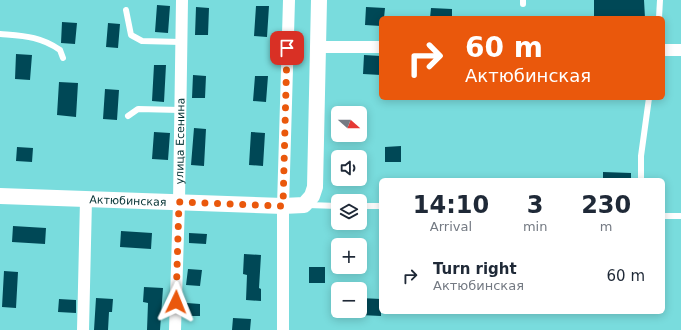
<!DOCTYPE html>
<meta charset="utf-8">
<style>
body{margin:0;font-family:"DejaVu Sans",sans-serif;background:#f6f6f7;color:#1f2937;height:100vh;display:flex;flex-direction:column;font-size:15px;white-space:nowrap}
*{box-sizing:border-box;margin:0}
p{font-size:13px;color:#747a83}
.icon{flex:none;width:22px;height:22px;fill:none;stroke:currentColor;stroke-width:2;stroke-linecap:round;stroke-linejoin:round}
.map{position:relative;flex:1;overflow:hidden}
.panel{position:absolute;left:379px;top:178px;width:286px;height:136px;display:flex;flex-direction:column;background:#fff;border-radius:6px;box-shadow:0 2px 10px #0003}
.panel>*{flex:none}
.top-card{position:absolute;left:379px;top:16px;width:286px;height:84px;border-radius:6px;box-shadow:0 2px 10px #0003;background:#ea580c;color:#fff;overflow:hidden}
.needle{width:26px;rotate:111deg}
.controls{position:absolute;left:331px;top:106px;display:grid;gap:8px}
.controls a{display:grid;place-items:center;width:36px;height:36px;border-radius:6px;background:#fff;box-shadow:0 2px 10px #0003;font-size:20px}
.pin{position:absolute;display:grid;place-items:center;width:34px;height:34px;color:#fff;margin:-17px;border-radius:8px;box-shadow:0 2px 6px #0006}
.me{position:absolute;width:44px;margin:-22px;rotate:2deg;stroke-linejoin:round;filter:drop-shadow(0 0 3px #0008)}
.turn{display:flex;align-items:center;gap:14px;height:84px;padding:0 20px;font-size:18px}
.turn .icon{width:52px;height:52px;stroke-width:2.5}
.turn b{display:block;font-size:28px;line-height:34px}
.eta{display:flex;justify-content:space-evenly;align-items:center;height:68px;text-align:center}
.eta b{font-size:24px;font-weight:800;line-height:28px}
ul{padding:0;list-style:none}
li{display:flex;align-items:center;gap:12px;height:60px;padding:0 20px}
li div{flex:1}
li b{display:block;font-size:15px}
li em{font-style:normal}
.map>svg:first-child{display:block}
.building{fill:#004856}
.lines{fill:none;stroke-linecap:round;stroke-linejoin:round}
.service{stroke:#fff;stroke-width:6}
.minor{stroke:#fff;stroke-width:12}
.tertiary{stroke:#fff;stroke-width:16}
.route{stroke:#ea580c;stroke-width:7;stroke-dasharray:0 12.6}
.labels{text-anchor:middle;dominant-baseline:central;stroke-width:4;stroke-linejoin:round;paint-order:stroke}
.street-label{font-size:11px;fill:#043233;stroke:#79dcdd}
</style>
<div class="map">
<svg width="681" height="330" viewBox="0 0 681 330">
<rect width="100%" height="100%" fill="#79dcdd"/>
<path class="building" d="M 594,0 L 644,0 L 645,18 L 594,18 Z
M 157,5 L 170,6 L 168,33 L 155,32 Z
M 256,6 L 269,6 L 267,37 L 254,36 Z
M 196,7 L 209,8 L 208,35 L 195,35 Z
M 366,7 L 385,8 L 384,18 L 381,18 L 381,26 L 365,25 Z
M 431,8 L 452,9 L 452,18 L 430,18 Z
M 62,22 L 77,23 L 75,44 L 61,43 Z
M 108,23 L 120,24 L 118,48 L 106,47 Z
M 16,54 L 32,55 L 30,80 L 15,79 Z
M 364,55 L 381,56 L 381,75 L 363,74 Z
M 154,65 L 166,65 L 164,102 L 152,101 Z
M 193,75 L 206,76 L 205,98 L 192,98 Z
M 255,76 L 268,76 L 266,102 L 253,101 Z
M 59,82 L 78,83 L 76,117 L 57,115 Z
M 105,89 L 119,90 L 117,120 L 103,119 Z
M 194,128 L 206,129 L 204,166 L 191,165 Z
M 154,132 L 170,133 L 168,160 L 152,159 Z
M 251,132 L 265,133 L 263,166 L 249,165 Z
M 401,146 L 401,162 L 385,162 L 385,147 Z
M 17,147 L 33,148 L 32,162 L 16,161 Z
M 603,172 L 631,173 L 631,180 L 603,180 Z
M 13,226 L 46,228 L 45,244 L 12,242 Z
M 121,231 L 152,233 L 151,249 L 120,247 Z
M 189,233 L 207,234 L 206,244 L 189,243 Z
M 244,254 L 261,255 L 259,288 L 261,289 L 261,301 L 246,300 L 247,275 L 243,274 Z
M 309,267 L 325,267 L 325,283 L 309,283 Z
M 188,269 L 202,270 L 200,286 L 186,285 Z
M 4,271 L 18,272 L 16,308 L 2,307 Z
M 144,287 L 163,288 L 160,330 L 147,330 L 148,303 L 143,302 Z
M 96,298 L 113,299 L 112,312 L 109,312 L 108,330 L 94,330 Z
M 360,298 L 381,299 L 381,316 L 360,315 Z
M 59,299 L 76,300 L 76,313 L 58,312 Z
M 187,303 L 200,304 L 200,316 L 186,316 Z
M 233,318 L 251,319 L 250,330 L 232,330 Z"/>
<g class="lines">
<path class="service" d="M 523,4 L 523,0
M 126,10 L 131,35 L 142,41 L 181,42
M 659,18 L 660,0
M 0,34 C 23,36 40,36 60,50 L 63,58
M 128,116 L 138,109 L 180,110
M 641,180 L 641,156 L 649,98
M 308,205 L 338,206
M 360,206 L 381,206
M 663,216 L 681,216"/>
<g class="minor">
<path d="M 318,47 L 381,47"/>
<path d="M 663,50 L 681,50"/>
<path d="M 83,330 L 86,200"/>
<path id="s1" d="M 175,330 L 179,202 L 182,0"/>
<path d="M 283,330 L 283,206 L 289,0"/>
</g>
<path class="tertiary" id="s2" d="M 0,196 L 283,206 L 304,205 L 312,196 L 315,187 L 319,0"/>
</g>
<g class="lines">
<path class="route" d="M 176,302 L 179,202 L 283,206 L 287,48"/>
</g>
<g class="labels">
<g class="street-label">
<text stroke="none"><textPath href="#s1" startOffset="189">улица Есенина</textPath></text>
<text stroke="none"><textPath href="#s2" startOffset="128">Актюбинская</textPath></text>
</g>
</g>
</svg>
<div class="controls">
<a><svg class="needle" viewBox="-14 -14 28 28"><path d="M0-13l5 13h-10z" fill="#e53935"/><path d="M0 13l5-13h-10z" fill="#747a83"/></svg></a>
<a><svg class="icon" aria-label="sound" viewBox="0 0 24 24"><path d="M4 9h4l5-4v14l-5-4H4zM17 9q2 3 0 6"/></svg></a>
<a><svg class="icon" aria-label="layers" viewBox="0 0 24 24"><path d="M12 4l9 5-9 5-9-5zM3 14l9 5 9-5"/></svg></a>
<a>+</a>
<a>−</a>
</div>
<div class="pin" style="left:287px;top:48px;background:#d93025"><svg class="icon" aria-label="arrive" viewBox="0 0 24 24"><path d="M6 21V4h12l-3 4 3 4H6"/></svg></div>
<svg class="me" style="left:176px;top:302px" viewBox="-20 -20 40 40"><path d="M0-17L14 15 0 8-14 15z" fill="#ea580c" stroke="#fff" stroke-width="4"/></svg>
<div class="top-card">
<div class="turn"><svg class="icon" aria-label="right" viewBox="0 0 24 24"><path d="M7 20v-9h11M14 6l5 5-5 5"/></svg><div><b>60 m</b>Актюбинская</div></div>
</div>
<section class="panel">
<div class="eta">
<div><b>14:10</b><p>Arrival</p></div>
<div><b>3</b><p>min</p></div>
<div><b>230</b><p>m</p></div>
</div>
<ul>
<li><svg class="icon" aria-label="right" viewBox="0 0 24 24"><path d="M7 20v-9h11M14 6l5 5-5 5"/></svg><div><b>Turn right</b><p>Актюбинская</p></div><em>60 m</em></li>
</ul>
</section>
</div>
